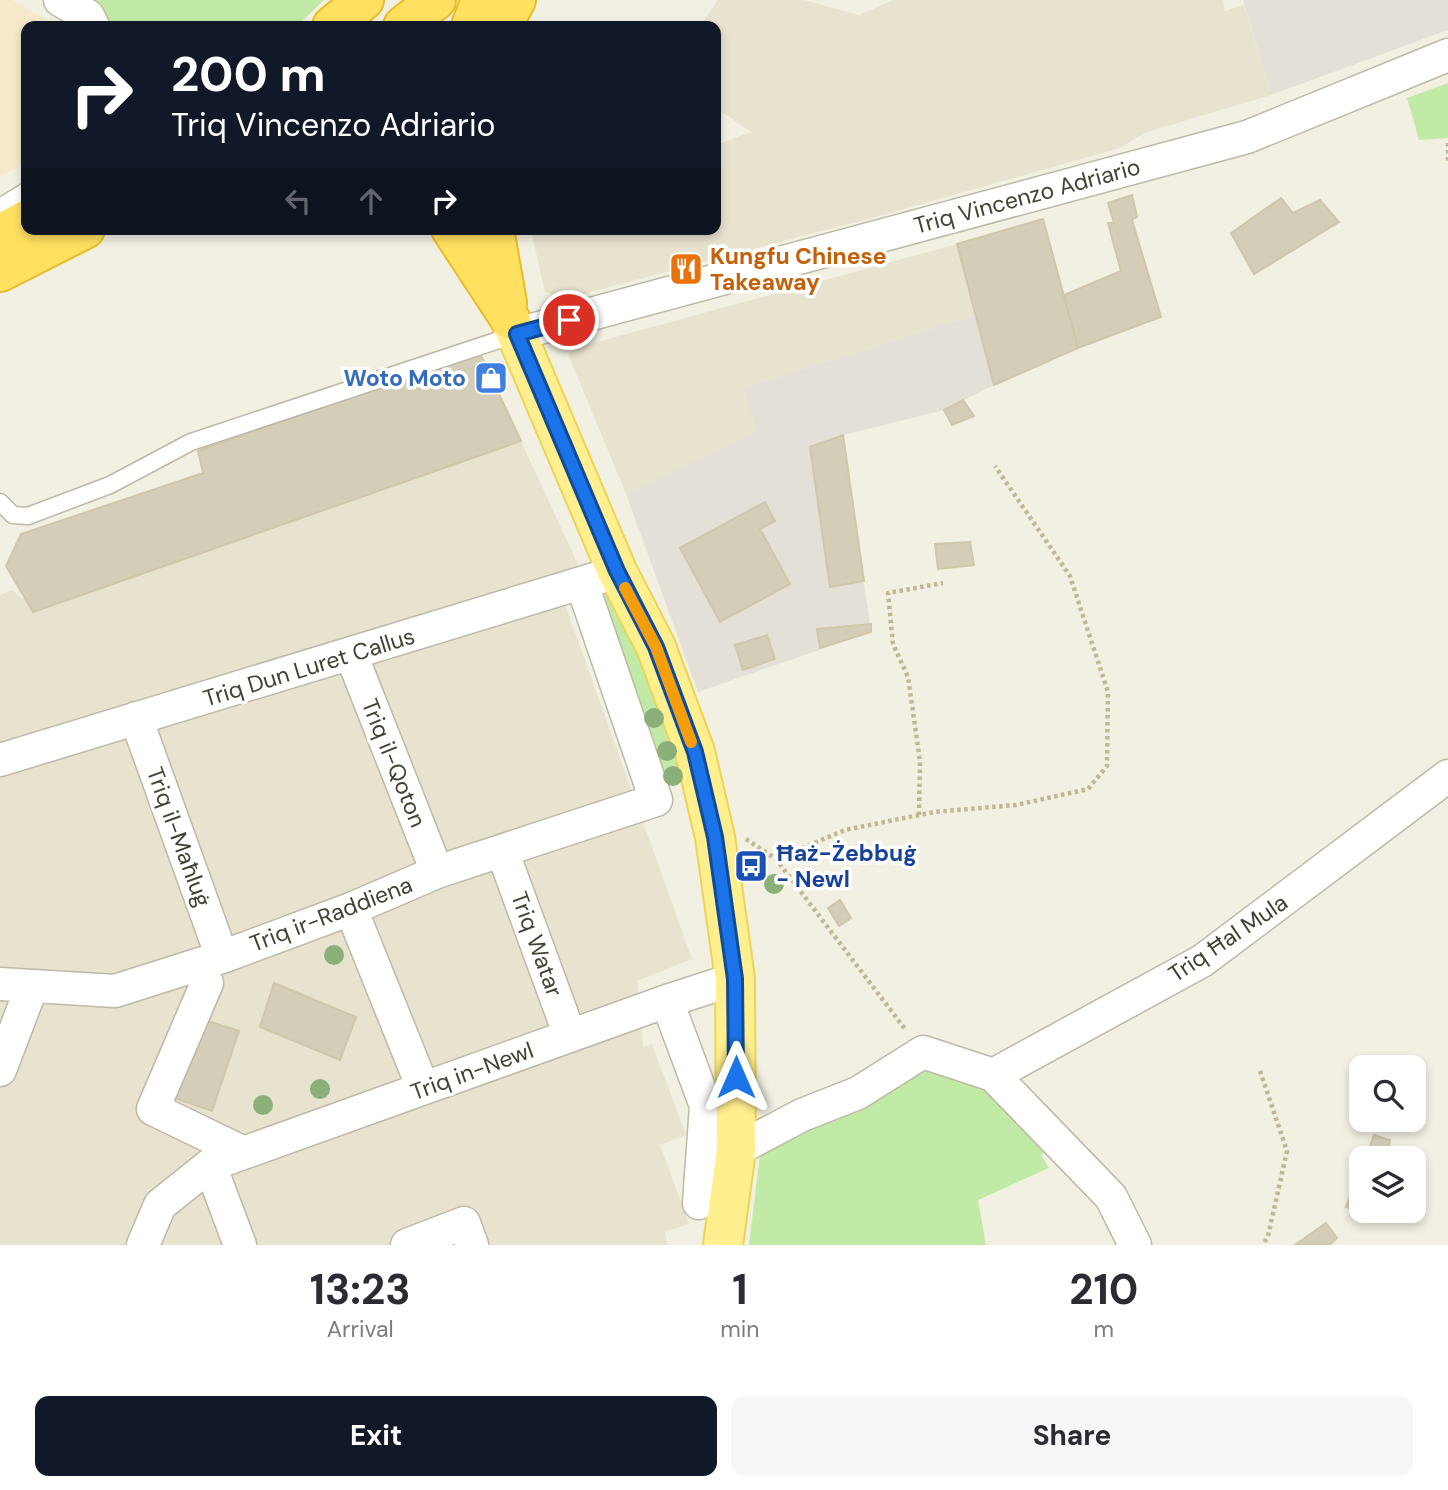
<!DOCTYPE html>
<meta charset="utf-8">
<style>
body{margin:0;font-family:"DM Sans",sans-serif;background:#f7f7f7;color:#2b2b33;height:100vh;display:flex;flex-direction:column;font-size:26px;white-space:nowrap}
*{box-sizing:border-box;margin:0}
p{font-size:23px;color:#7c7c81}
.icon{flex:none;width:38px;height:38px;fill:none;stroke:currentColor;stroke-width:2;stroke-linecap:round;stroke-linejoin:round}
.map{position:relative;height:1245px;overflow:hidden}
.side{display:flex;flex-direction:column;background:#fff;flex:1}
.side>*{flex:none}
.guide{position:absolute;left:21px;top:21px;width:700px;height:214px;border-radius:14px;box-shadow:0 4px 10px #0003;background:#111827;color:#fff;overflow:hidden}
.tools{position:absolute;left:1349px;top:1055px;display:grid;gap:14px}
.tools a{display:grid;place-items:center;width:77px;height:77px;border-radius:14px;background:#fff;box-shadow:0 4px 10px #0003;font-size:35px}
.pin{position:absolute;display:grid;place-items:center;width:60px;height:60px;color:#fff;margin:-30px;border:4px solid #fff;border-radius:50%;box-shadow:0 2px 7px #0007}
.me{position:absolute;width:77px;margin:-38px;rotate:0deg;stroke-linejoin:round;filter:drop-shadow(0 0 5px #0008)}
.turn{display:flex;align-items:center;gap:24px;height:147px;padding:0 35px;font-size:32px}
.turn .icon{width:91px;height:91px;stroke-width:2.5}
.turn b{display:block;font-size:49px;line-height:60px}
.lanes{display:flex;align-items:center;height:66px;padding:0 35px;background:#0003;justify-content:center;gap:35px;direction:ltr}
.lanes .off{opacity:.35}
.eta{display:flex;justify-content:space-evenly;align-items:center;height:119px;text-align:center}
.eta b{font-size:42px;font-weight:700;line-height:49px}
.button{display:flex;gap:14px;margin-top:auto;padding:14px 35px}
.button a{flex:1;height:80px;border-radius:14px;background:#111827;color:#fff;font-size:28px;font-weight:700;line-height:80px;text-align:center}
.button a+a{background:#f7f7f7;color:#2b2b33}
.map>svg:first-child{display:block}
.residential{fill:#e7e3cf}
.commercial{fill:#f7eaca}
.industrial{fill:#e4e0d7}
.green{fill:#c2eaa7}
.building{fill:#d4cdb7;stroke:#d0c6a9;stroke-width:2}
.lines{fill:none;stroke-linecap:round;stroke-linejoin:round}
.lane-casing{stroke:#beb9a4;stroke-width:19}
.street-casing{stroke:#beb9a4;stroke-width:35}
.primary-casing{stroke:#ebd457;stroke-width:42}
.highway-casing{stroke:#e8bc26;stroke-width:42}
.path{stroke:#c1b794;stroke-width:4.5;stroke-dasharray:3.5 3.5;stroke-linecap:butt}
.lane{stroke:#fff;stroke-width:16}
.street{stroke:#fff;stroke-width:32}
.primary{stroke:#ffef8e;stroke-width:38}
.highway{stroke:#ffe060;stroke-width:38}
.tree{fill:#8baf78}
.route-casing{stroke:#114b97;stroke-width:18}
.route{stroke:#1a73e8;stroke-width:12}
.slow{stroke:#f59e0b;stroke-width:12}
.labels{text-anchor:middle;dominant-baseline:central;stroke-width:7;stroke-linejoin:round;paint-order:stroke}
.street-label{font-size:23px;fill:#444032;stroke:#fff}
.food-label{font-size:23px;font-weight:bold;fill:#c56008;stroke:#fff;text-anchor:start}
.shop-label{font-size:23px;font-weight:bold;fill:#366cbe;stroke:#fff;text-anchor:end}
.transit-label{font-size:23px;font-weight:bold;fill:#164399;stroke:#fff;text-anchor:start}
</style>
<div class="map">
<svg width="1448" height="1245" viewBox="0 0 1448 1245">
<rect width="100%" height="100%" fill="#f2f0e2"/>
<path class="residential" d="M 718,0 L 804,0 L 859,15 L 893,0 L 1222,0 L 1225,11 L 1244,5 L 1271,95 L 1144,133 L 1120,148 L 883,215 L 564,299 L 545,292 L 532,235 L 546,229 L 716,229 L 716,145 L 751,132 L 716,108 L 716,26 L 700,26 Z
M 957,244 L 975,315 L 743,388 L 758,431 L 626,494 L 568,354 L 579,347 Z
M 521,441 L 582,573 L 556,579 L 692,959 L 637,981 L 643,1047 L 652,1044 L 686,1135 L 660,1145 L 689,1224 L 665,1232 L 668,1245 L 0,1245 L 0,595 L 12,590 L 38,611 Z"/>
<path class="commercial" d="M 0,0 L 12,0 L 57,26 L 26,26 L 26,163 L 0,177 Z"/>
<path class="industrial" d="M 1243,0 L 1448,0 L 1448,30 L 1271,95 Z
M 975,315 L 994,385 L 944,410 L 843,435 L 871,632 L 698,692 L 626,494 L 757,431 L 743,388 Z"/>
<path class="green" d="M 93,0 L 324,0 L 297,26 L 109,26 L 99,4 Z
M 1448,83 L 1448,138 L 1419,140 L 1407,98 Z
M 610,591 L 619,597 L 682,779 L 664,784 L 609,610 L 602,605 L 602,598 Z
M 932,1065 L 989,1087 L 1054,1145 L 1041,1155 L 1049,1168 L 978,1200 L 986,1245 L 749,1245 L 760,1154 Z"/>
<path class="building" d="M 1132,195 L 1137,217 L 1132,220 L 1161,317 L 1078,348 L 1064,295 L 1121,271 L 1108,223 L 1114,223 L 1108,203 Z
M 1281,198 L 1293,213 L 1320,200 L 1339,222 L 1254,274 L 1231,233 Z
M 1043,219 L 1078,348 L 994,385 L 957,244 Z
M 479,351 L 521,441 L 33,612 L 6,566 L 21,534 L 203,473 L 198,451 Z
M 963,400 L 974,416 L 952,425 L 944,410 Z
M 843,435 L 864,581 L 830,587 L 810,447 Z
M 765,502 L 775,521 L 760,529 L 790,584 L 720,622 L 680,548 Z
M 970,542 L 974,565 L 938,569 L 935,544 Z
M 871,624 L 871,632 L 820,648 L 817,629 Z
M 767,635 L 775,659 L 743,670 L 735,645 Z
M 840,900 L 851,918 L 839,926 L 828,908 Z
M 274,983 L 356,1017 L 340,1060 L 260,1027 Z
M 198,1018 L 239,1031 L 212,1111 L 171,1097 Z
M 1374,1135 L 1390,1140 L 1386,1158 L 1365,1158 Z
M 1362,1167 L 1362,1211 L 1376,1211 L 1375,1217 L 1346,1207 Z
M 1326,1223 L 1337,1238 L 1330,1245 L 1295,1245 Z"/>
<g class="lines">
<defs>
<path id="lane" d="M 0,207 L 26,191
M 0,502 L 13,515 L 28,516 L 110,485 L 191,442 L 517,334"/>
<path id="street" d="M 60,0 L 88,16 L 93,26
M 517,334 L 1247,137 L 1448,55
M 351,654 L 437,872
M 136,718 L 222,957
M 0,760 L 601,577
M 503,853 L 570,1036
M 351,909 L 423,1088
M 207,983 L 153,1109 L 244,1153
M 0,984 L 115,991 L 222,957 L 351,909 L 437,872 L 656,800 L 582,584
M 667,1001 L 706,1106 L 699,1203
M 0,1070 L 32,986
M 993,1075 L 1202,961 L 1448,776
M 736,1150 L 802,1115 L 858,1093 L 923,1052 L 993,1075 L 1111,1197 L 1135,1245
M 210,1165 L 240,1245
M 143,1245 L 160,1205 L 210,1165 L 667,1001 L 735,979
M 407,1245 L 464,1223 L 472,1245"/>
<path id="primary" d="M 510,319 L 617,571 L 656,647 L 695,752 L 715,837 L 735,979 L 736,1150 L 723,1245"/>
<path id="highway" d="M 332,26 L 364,0
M 403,26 L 436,0
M 471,26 L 481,0
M 502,26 L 516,0
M 451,229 L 510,319
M 494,229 L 507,303
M 0,234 L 26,220
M 0,272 L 85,229"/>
</defs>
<use href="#lane" class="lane-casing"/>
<use href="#street" class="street-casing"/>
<use href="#primary" class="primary-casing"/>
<use href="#highway" class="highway-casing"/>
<path class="path" d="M 1448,143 L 1448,163
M 919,815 L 920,761 L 908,677 L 893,644 L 888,593 L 943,583
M 746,839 L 776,859 L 905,1029
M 776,859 L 845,830 L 934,812 L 1016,805 L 1088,789 L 1107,766 L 1108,692 L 1070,576 L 995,466
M 1260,1071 L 1287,1151 L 1268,1236 L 1263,1245"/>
<use href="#lane" class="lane"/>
<use href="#street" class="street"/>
<use href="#primary" class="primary"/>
<use href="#highway" class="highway"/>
</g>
<g class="tree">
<circle cx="654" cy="718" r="10"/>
<circle cx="667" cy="751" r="10"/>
<circle cx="673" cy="776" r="10"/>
<circle cx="774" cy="884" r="10"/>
<circle cx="334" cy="955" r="10"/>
<circle cx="320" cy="1089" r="10"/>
<circle cx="263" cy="1105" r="10"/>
</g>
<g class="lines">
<defs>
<path id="route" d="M 569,320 L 517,334 L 617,571 L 656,647 L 695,752 L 715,837 L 735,979 L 736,1077"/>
</defs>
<use href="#route" class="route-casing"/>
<use href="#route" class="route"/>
<path class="slow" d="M 625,588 L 656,647 L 691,742"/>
</g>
<defs>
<symbol id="restaurant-square" viewBox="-11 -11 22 22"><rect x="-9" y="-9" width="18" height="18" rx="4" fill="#e8710a" stroke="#fff"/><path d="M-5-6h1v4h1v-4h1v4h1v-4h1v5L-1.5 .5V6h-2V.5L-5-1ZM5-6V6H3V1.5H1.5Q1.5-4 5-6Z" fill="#fff"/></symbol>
<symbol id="shop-square" viewBox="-11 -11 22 22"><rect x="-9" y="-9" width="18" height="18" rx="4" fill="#3f7fe0" stroke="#fff"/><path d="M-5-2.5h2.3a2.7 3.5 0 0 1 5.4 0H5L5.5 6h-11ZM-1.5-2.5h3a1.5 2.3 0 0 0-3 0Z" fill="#fff"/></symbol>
<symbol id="bus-square" viewBox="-11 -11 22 22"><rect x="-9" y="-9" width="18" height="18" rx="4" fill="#1a4fb4" stroke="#fff"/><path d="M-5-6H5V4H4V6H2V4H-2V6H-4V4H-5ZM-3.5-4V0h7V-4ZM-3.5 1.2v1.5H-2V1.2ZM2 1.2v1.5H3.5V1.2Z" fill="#fff"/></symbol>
</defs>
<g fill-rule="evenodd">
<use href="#restaurant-square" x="667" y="250" width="38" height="38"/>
<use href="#shop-square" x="472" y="359" width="38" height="38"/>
<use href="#bus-square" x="732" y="847" width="38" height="38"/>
</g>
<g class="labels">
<g class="street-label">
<text transform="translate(1027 196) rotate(-15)">Triq Vincenzo Adriario</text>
<text transform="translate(309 667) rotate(-17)">Triq Dun Luret Callus</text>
<text transform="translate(394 763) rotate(68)">Triq il-Qoton</text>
<text transform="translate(179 837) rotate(70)">Triq il-Maħluġ</text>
<text transform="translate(331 914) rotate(-21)">Triq ir-Raddiena</text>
<text transform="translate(1228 938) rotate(-34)">Triq Ħal Mula</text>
<text transform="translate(537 944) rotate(70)">Triq Watar</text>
<text transform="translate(472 1071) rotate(-20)">Triq in-Newl</text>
</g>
<g class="food-label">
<text x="710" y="256">Kungfu Chinese<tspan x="710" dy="26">Takeaway</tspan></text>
</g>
<g class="shop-label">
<text x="466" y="378">Woto Moto</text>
</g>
<g class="transit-label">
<text x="776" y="853">Ħaż-Żebbuġ<tspan x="776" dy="26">- Newl</tspan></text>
</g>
</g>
</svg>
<div class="tools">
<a><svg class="icon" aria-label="search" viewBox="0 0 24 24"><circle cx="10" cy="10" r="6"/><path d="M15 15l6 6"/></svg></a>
<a><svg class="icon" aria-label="layers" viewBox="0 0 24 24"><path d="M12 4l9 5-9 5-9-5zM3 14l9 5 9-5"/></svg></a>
</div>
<div class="pin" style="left:569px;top:320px;background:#d93025"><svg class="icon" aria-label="arrive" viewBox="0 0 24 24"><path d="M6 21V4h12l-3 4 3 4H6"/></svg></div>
<svg class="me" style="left:736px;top:1077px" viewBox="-20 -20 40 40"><path d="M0-17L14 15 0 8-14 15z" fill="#1a73e8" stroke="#fff" stroke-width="4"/></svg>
<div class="guide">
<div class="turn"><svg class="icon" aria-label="right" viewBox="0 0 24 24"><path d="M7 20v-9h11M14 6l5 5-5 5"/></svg><div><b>200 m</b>Triq Vincenzo Adriario</div></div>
<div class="lanes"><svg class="icon off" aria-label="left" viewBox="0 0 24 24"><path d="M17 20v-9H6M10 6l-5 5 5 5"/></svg><svg class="icon off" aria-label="ahead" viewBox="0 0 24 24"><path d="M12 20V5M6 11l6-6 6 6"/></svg><svg class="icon" aria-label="right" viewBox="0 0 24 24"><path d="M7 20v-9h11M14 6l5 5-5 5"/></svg></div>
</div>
</div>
<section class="side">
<div class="eta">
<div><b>13:23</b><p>Arrival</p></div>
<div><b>1</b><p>min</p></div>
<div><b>210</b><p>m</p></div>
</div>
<div class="button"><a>Exit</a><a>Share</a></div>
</section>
